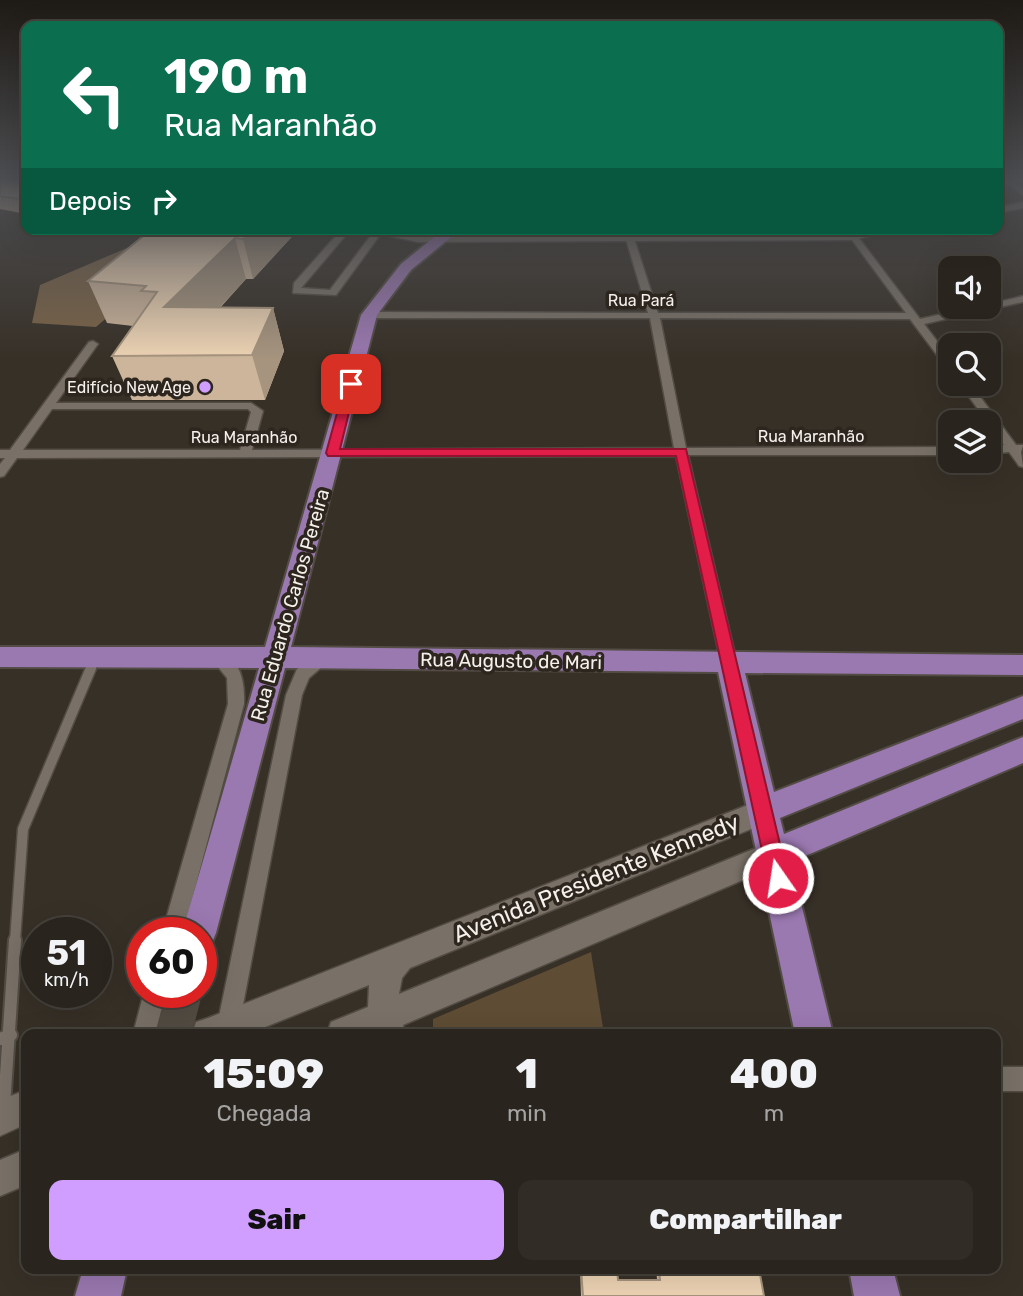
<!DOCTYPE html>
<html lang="pt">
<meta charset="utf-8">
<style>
body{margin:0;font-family:Rubik,sans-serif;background:#312c26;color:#f1f3f6;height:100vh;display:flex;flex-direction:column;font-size:26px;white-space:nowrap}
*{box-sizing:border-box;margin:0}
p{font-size:23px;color:#a5a4a4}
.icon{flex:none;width:38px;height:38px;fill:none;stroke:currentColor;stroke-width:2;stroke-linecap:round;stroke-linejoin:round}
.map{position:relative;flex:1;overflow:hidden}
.panel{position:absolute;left:21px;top:1029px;width:980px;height:245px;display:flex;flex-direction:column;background:#29241d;border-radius:14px;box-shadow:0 7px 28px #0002,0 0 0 2px #45413b}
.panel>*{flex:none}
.top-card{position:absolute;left:21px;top:21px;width:982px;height:214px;border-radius:14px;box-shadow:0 7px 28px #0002,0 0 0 2px #45413b;background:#0b6e4f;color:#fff;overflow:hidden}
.fabs{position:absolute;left:938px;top:256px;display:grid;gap:14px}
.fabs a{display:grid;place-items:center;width:63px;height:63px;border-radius:14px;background:#29241d;box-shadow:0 7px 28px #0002,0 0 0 2px #45413b;font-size:35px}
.speed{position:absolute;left:21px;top:917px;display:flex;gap:14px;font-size:35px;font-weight:700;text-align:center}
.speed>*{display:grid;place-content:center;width:91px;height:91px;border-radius:50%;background:#29241d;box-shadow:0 7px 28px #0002,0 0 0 2px #45413b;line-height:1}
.speed small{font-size:18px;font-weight:400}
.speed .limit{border:10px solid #d22;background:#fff;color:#111}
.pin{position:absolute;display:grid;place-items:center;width:60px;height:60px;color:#fff;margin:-30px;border-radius:14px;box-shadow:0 4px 10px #0006}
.me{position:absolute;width:77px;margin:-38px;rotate:347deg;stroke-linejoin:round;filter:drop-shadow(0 0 5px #0008)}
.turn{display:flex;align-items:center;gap:24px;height:147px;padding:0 28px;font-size:32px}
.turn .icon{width:91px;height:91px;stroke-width:2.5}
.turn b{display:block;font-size:49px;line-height:60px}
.then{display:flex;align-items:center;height:66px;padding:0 28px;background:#0003;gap:14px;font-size:26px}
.eta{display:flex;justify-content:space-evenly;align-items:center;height:119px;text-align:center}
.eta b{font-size:42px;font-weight:800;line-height:49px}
.primary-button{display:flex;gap:14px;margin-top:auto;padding:14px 28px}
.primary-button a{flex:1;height:80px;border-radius:14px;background:#cf9eff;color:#111;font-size:28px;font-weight:800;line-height:80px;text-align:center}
.primary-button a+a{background:#312c26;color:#f1f3f6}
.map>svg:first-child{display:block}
.green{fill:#5e4c34}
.forest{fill:#7a6347}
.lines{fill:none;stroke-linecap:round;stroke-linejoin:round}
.primary-tunnel{stroke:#544d44;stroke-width:40;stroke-dasharray:40 20;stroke-linecap:butt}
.lane-far2-casing{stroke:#524c45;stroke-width:10}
.lane-far1-casing{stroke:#524c45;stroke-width:13}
.lane-casing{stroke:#524c45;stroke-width:16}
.street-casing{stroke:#524c45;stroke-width:3}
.secondary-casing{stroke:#524c45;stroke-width:3}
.primary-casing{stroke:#524c45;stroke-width:4}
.lane-far2{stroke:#797167;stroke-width:7}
.lane-far1{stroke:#797167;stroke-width:10}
.lane{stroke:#797167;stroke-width:12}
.street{fill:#797167;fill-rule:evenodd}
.secondary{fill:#797167;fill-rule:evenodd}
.primary{fill:#9a78b0;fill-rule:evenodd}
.wall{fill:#ccb59b}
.shaded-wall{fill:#a6947e}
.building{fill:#edd3b4;stroke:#a6947e;stroke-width:2}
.route{fill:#e11d48;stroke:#92132f;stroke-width:2}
.poi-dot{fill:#cf9eff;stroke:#2d261e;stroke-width:2.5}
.labels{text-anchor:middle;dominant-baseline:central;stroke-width:7;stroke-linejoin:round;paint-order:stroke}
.far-street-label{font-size:16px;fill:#f5f0eb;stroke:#2d261e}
.far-poi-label{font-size:16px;fill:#f5f0eb;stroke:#2d261e;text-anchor:end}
.street-label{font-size:19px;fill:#f5f0eb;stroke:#2d261e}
.near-street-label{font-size:23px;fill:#f5f0eb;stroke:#2d261e}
</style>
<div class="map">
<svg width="1023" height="1296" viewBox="0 0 1023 1296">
<rect width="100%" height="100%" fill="#373027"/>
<path class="green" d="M 591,952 L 604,1034 L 433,1034 L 433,1019 Z"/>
<path class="forest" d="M 148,239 L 194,242 L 96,327 L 32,323 L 40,285 Z"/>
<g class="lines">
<path class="primary-tunnel" d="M 171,1034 L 182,992"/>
<defs>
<path id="lane-far2" d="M 90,669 L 93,658"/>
<path id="lane-far1" d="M 15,941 L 23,829 L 91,668"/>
<path id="lane" d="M 0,1039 L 11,1035
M 4,1106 L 15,940"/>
<path id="street" d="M 1002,179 L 1010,179 L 1023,189 L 1023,195 Z
M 342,229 L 351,229 L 301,288 L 330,290 L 375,230 L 382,232 L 336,295 L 293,293 L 294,283 Z
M 623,229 L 631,229 L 658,313 L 906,313 L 844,229 L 852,229 L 920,319 L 977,306 L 989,306 L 989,304 L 1023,296 L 1023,302 L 924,324 L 950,358 L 950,368 L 946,367 L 910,319 L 660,318 L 686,448 L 950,447 L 950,455 L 688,455 L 737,663 L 735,667 L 723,667 L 721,663 L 676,456 L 17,458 L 4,476 L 0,477 L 0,464 L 5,458 L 0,458 L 0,450 L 10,450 L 89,342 L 93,341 L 98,344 L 56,403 L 251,403 L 263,411 L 252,450 L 674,448 L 650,318 L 369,318 L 364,315 L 369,312 L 648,313 ZM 52,409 L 248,409 L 251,412 L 240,450 L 23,450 Z
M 959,383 L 970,383 L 1016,445 L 1023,445 L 1021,452 L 1023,467 L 1019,466 L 1009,452 L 989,454 L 989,446 L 1004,445 Z
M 218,651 C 241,658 245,683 244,704 L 183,933 L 162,933 L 228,704 L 227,678 L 210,657 L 212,653 Z
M 323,653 L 329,655 L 331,659 L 309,678 L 302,695 L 239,1026 L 236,1034 L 221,1034 L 217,1026 L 286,695 L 297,669 Z
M 144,992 L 166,992 L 155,1034 L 133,1034 Z
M 996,1067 L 1023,1067 L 1023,1091 L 996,1091 Z"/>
<path id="secondary" d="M 1023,202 L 1023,208 L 998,213 L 998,207 Z
M 358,229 L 387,229 L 418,234 L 853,232 L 896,229 L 853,240 L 418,242 Z
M 763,799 L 773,802 L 777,811 L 773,820 L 410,968 L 402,978 L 399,994 L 773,841 L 783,845 L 787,854 L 783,863 L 403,1025 L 405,1034 L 327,1034 L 331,1022 L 368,1007 L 369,985 L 248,1034 L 192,1034 L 196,1022 L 208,1018 Z
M 26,1090 L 26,1124 L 0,1136 L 0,1100 Z
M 26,1149 L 26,1185 L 0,1196 L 0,1160 Z"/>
<path id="primary" d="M 444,229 L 461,229 L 411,270 L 377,315 L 291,647 L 1023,655 L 1023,675 L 745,673 L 774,792 L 1023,696 L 1023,719 L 780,818 L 784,834 L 1023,737 L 1023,763 L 791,862 L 833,1034 L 795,1034 L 718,672 L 285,668 L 216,933 L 211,945 L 201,950 L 201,933 L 182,933 L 259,668 L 0,667 L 0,647 L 265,647 L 361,315 L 401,264 Z
M 83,1269 L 127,1269 L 121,1296 L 75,1296 Z
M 849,1269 L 893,1269 L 900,1296 L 854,1296 Z"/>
</defs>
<use href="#lane-far2" class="lane-far2-casing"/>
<use href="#lane-far1" class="lane-far1-casing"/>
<use href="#lane" class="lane-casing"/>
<use href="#street" class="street-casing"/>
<use href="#secondary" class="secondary-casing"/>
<use href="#primary" class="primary-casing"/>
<use href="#lane-far2" class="lane-far2"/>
<use href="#lane-far1" class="lane-far1"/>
<use href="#lane" class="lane"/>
<use href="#street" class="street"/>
<use href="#secondary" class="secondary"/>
<use href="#primary" class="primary"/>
</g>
<path class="wall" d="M 0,179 L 26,179 L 26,214 L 0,209 Z
M 152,229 L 299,229 L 253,279 L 246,279 L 220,308 L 273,308 L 284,351 L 265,400 L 132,400 L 112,356 L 133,326 L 107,323 L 88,281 Z
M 580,1269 L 617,1269 L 618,1279 L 657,1279 L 656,1269 L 759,1269 L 764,1296 L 581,1296 Z"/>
<path class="shaded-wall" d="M 253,229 L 299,229 L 253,279 L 243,239 Z
M 235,238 L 246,279 L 180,350 L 164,307 Z
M 273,308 L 284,351 L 265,400 L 252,355 Z"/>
<path class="building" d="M 0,179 L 26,179 L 26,200 L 0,196 Z
M 152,229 L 253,229 L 243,239 L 235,238 L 164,307 L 273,308 L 252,355 L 112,356 L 157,292 L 141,291 L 146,286 L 88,281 Z
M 581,1269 L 617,1269 L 618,1280 L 660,1280 L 659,1269 L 759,1269 L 764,1296 L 583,1296 Z"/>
<linearGradient id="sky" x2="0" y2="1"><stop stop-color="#1e1a15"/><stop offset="0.5" stop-color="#4d4e52"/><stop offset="1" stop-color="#4d4e52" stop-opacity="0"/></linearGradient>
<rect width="1023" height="360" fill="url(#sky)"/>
<path class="route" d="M 351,381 L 356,384 L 340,449 L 686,449 L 788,878 L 785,885 L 778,888 L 771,885 L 768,878 L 676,456 L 328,456 L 326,453 L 345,384 Z"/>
<circle class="poi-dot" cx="205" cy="387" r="7"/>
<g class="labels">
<g class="far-street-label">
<text x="641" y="300">Rua Pará</text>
<text x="811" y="436">Rua Maranhão</text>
<text x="244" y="437">Rua Maranhão</text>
</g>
<g class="far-poi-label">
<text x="191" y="387">Edifício New Age</text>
</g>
<g class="street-label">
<text transform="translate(290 605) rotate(-74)">Rua Eduardo Carlos Pereira</text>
<text transform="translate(511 661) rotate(1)">Rua Augusto de Mari</text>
</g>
<g class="near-street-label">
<text transform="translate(596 878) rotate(-22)">Avenida Presidente Kennedy</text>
</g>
</g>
</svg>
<div class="fabs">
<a><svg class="icon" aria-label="sound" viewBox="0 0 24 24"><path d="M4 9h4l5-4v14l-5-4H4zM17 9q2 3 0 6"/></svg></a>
<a><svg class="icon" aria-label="search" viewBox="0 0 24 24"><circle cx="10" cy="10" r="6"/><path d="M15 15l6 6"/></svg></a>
<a><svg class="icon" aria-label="layers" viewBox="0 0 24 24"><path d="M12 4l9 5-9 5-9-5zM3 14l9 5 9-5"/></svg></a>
</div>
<div class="speed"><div>51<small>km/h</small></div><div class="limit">60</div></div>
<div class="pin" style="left:351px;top:384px;background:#d93025"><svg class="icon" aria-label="arrive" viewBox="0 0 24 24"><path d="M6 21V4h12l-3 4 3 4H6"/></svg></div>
<svg class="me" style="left:778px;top:878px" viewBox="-20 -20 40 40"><circle r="17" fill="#e11d48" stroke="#fff" stroke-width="3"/><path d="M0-11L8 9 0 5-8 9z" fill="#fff"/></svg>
<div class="top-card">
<div class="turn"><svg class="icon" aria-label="left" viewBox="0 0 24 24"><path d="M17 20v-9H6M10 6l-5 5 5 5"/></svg><div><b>190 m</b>Rua Maranhão</div></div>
<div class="then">Depois<svg class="icon" aria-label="right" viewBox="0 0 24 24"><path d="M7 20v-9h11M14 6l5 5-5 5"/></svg></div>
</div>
<section class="panel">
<div class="eta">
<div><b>15:09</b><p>Chegada</p></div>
<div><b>1</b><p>min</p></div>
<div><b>400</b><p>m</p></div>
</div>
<div class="primary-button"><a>Sair</a><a>Compartilhar</a></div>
</section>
</div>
